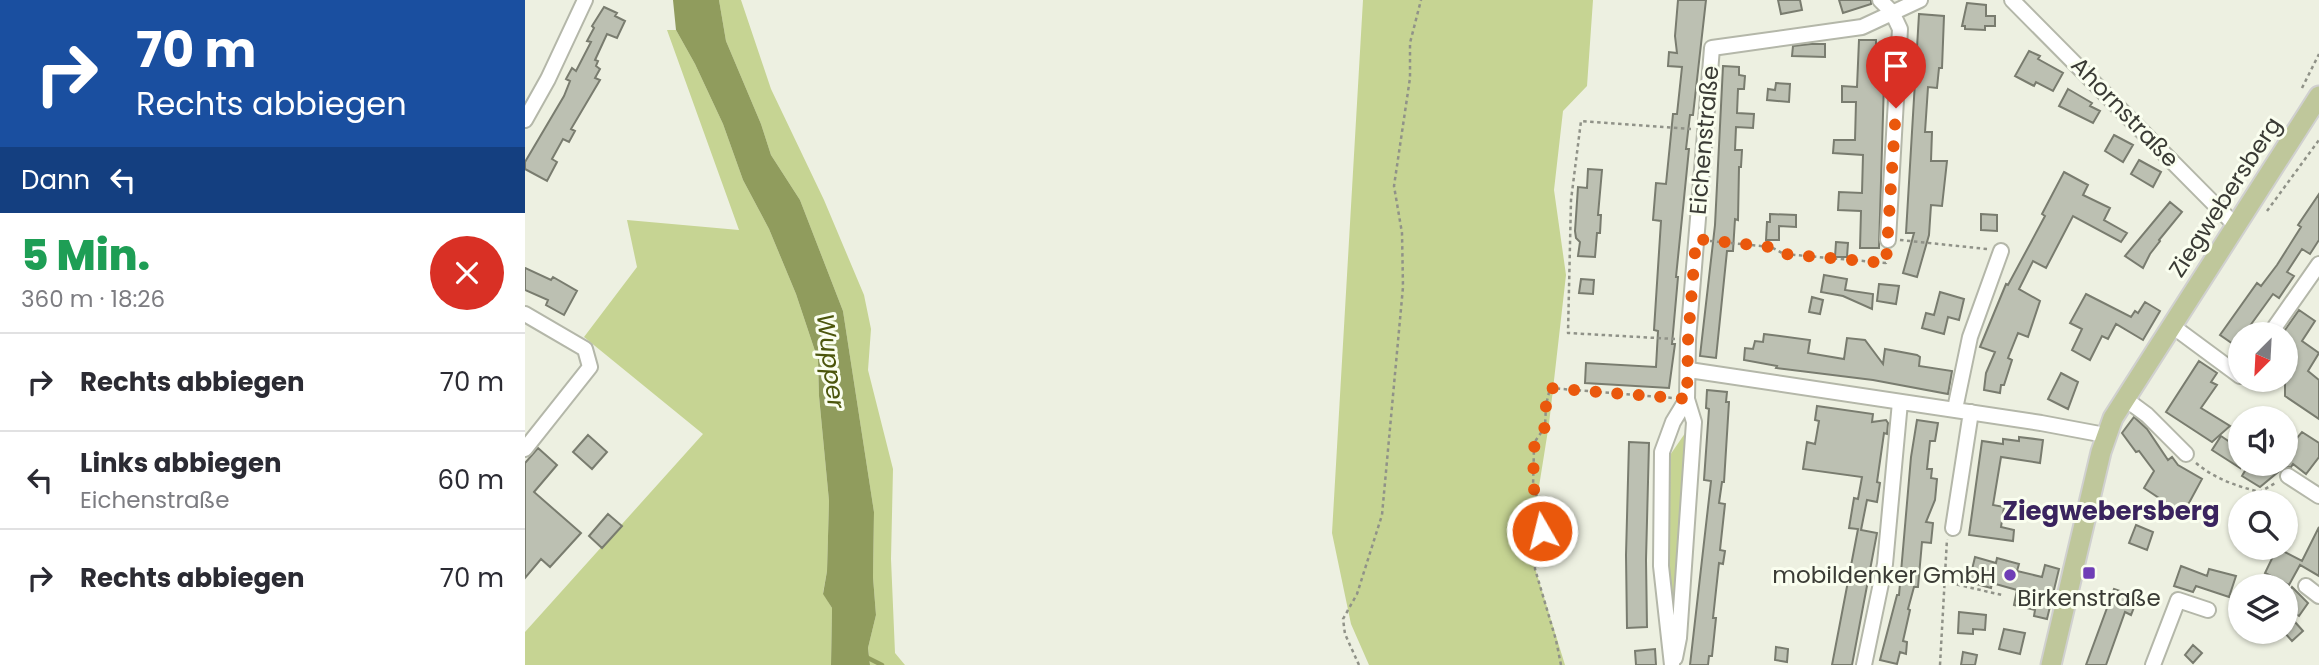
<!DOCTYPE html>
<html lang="de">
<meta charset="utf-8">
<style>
body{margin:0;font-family:Poppins,sans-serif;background:#f2f2f3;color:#2b2b33;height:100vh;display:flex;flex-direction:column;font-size:26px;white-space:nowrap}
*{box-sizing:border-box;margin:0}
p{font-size:23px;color:#7c7c81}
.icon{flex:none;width:38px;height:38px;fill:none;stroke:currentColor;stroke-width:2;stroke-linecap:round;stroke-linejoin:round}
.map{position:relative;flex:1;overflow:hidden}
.side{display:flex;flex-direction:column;background:#fff;width:525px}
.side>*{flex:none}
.hud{background:#1a4fa0;color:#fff;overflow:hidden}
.needle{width:46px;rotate:204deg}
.buttons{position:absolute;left:1703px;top:322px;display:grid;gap:14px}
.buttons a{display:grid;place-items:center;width:70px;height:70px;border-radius:50%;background:#fff;box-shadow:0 2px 5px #0004;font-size:35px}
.pin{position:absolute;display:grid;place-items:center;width:60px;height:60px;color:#fff;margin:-72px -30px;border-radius:50% 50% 50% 0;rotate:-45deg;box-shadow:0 0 7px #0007}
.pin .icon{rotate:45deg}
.me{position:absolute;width:77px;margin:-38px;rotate:352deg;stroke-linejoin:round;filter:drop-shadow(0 0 5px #0008)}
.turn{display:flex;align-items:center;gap:24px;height:147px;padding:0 21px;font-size:32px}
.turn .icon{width:91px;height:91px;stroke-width:2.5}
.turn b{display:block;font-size:49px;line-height:60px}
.then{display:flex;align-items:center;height:66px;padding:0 21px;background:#0003;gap:14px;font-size:26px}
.round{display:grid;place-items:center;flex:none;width:74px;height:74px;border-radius:37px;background:#f2f2f3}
.head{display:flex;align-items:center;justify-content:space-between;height:119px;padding:0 21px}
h1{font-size:42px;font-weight:800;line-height:52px;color:#1e9e55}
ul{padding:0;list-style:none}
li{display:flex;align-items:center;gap:21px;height:98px;padding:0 21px;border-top:2px solid #e1e1e2}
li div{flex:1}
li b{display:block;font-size:26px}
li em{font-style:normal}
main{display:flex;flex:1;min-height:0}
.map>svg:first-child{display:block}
.green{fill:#c6d493}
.water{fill:#909c5d}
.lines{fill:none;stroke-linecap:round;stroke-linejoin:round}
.stream{stroke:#909c5d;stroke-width:4.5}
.building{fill:#bcc0b2;stroke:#797c6f;stroke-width:2}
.minor-casing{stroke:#b4b7a9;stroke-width:18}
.major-casing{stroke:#d0d0cf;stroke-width:23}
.path{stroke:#909288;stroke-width:2.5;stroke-dasharray:3.5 3.5;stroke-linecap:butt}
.minor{stroke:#fff;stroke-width:14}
.major{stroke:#bfc79b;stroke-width:19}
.route{stroke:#ea580c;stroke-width:12;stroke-dasharray:0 21.6}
.poi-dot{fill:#6f3eb6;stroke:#fafeef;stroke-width:2.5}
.labels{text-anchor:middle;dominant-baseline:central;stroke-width:6;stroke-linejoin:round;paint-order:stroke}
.street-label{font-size:23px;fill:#3a3b35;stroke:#fafeef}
.poi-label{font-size:23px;fill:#3a3b35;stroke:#fafeef;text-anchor:end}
.water-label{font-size:24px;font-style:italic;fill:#4b550b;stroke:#fafeef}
.quarter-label{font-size:26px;font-weight:bold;fill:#3a245e;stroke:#fafeef}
</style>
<main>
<section class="side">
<div class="hud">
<div class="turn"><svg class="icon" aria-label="right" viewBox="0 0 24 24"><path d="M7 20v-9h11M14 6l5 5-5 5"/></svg><div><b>70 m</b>Rechts abbiegen</div></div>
<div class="then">Dann<svg class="icon" aria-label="left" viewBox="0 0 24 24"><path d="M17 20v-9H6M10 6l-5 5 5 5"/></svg></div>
</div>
<div class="head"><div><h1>5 Min.</h1><p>360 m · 18:26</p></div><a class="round" style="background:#d93025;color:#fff"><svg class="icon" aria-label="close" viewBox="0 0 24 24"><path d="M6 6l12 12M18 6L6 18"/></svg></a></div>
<ul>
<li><svg class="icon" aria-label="right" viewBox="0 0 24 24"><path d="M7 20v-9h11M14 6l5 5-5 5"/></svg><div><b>Rechts abbiegen</b></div><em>70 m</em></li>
<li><svg class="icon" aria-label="left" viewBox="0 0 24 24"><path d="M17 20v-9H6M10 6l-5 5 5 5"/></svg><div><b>Links abbiegen</b><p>Eichenstraße</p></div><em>60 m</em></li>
<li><svg class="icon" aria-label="right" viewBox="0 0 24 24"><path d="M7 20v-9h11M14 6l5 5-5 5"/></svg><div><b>Rechts abbiegen</b></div><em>70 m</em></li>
</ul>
</section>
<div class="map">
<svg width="1794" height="665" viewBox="0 0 1794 665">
<rect width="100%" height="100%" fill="#edf0e1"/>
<path class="green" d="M 194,0 L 216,0 L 246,89 L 299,200 L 339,295 L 346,329 L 343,370 L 368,469 L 366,559 L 370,653 L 380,665 L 345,665 L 343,648 L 351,615 L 348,577 L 349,512 L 318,311 L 275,200 L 246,155 L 236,124 L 201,41 Z
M 838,0 L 1068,0 L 1062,86 L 1038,111 L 1029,190 L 1041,275 L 1024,424 L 1004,549 L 1040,665 L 844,665 L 826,624 L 807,533 Z
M 142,30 L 151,30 L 170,64 L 198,124 L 218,180 L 244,229 L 271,294 L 293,360 L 294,396 L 304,501 L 302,571 L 298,593 L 307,608 L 306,665 L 0,665 L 0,632 L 178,434 L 59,337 L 112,267 L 102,220 L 214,230 Z
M 1165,426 L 1153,606 L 1145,607 L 1140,537 L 1143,458 Z"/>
<path class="water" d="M 148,0 L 194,0 L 201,41 L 236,124 L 246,155 L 275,200 L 318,311 L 349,512 L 348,577 L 351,615 L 343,648 L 345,665 L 306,665 L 307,608 L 298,594 L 302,571 L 304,501 L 294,396 L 293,360 L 271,294 L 244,229 L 218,180 L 198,124 L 170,64 L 151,30 Z"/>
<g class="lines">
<path class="stream" d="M 339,656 L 357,665"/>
</g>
<path class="building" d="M 1153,0 L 1181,0 L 1168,115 L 1165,115 L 1161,149 L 1164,149 L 1151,277 L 1153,277 L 1147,344 L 1150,344 L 1144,388 L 1060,383 L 1061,363 L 1131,367 L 1133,331 L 1129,330 L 1136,221 L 1128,220 L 1131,183 L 1141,184 L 1148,114 L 1152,114 L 1157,67 L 1143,66 L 1144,52 L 1152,53 L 1150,36 Z
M 1253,0 L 1275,0 L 1277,10 L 1256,14 Z
M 1314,0 L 1346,0 L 1346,4 L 1318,13 Z
M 1442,3 L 1461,5 L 1461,16 L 1470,16 L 1470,26 L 1460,26 L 1460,30 L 1440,29 L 1440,26 L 1437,26 Z
M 79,7 L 92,13 L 90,16 L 100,21 L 92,38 L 82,34 L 70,60 L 73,61 L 71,66 L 75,69 L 70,78 L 75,80 L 46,129 L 50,131 L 44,142 L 38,139 L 27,159 L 32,162 L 22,181 L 0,169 L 0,162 L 39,96 L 45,81 L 41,79 L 47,68 L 51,71 L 66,42 L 62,41 L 69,28 L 67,26 Z
M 1394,14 L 1419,16 L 1417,68 L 1414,68 L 1412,88 L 1403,87 L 1400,132 L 1407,132 L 1406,161 L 1422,161 L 1417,206 L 1406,205 L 1404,235 L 1392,277 L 1378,273 L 1389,233 L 1381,233 Z
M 1334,40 L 1351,40 L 1351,48 L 1360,48 L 1354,248 L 1335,248 L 1336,211 L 1313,210 L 1314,192 L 1337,193 L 1338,155 L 1308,153 L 1309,140 L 1330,140 L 1331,102 L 1317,102 L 1317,86 L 1332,87 Z
M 1286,44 L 1300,44 L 1300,57 L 1267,56 L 1268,46 Z
M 1504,51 L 1515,56 L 1513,59 L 1538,73 L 1528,91 L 1511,82 L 1509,86 L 1490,76 Z
M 1198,66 L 1214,67 L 1214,75 L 1220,76 L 1219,89 L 1213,89 L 1212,113 L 1229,114 L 1228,128 L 1211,127 L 1210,150 L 1217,150 L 1216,167 L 1214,167 L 1213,220 L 1210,219 L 1208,251 L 1202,251 L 1191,358 L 1175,356 L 1190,225 Z
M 1251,83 L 1265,84 L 1264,102 L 1242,100 L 1243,89 L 1250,90 Z
M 1543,89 L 1567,103 L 1565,106 L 1575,111 L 1568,123 L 1534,106 Z
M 1589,135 L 1608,145 L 1598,162 L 1580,151 Z
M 1614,160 L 1636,172 L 1628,187 L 1606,174 Z
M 1063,169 L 1077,170 L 1073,215 L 1076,215 L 1075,233 L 1072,233 L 1070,257 L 1053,256 L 1055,242 L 1051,238 L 1050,231 L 1053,187 L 1062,188 Z
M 1539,172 L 1563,185 L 1558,195 L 1585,208 L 1579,220 L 1602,233 L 1596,242 L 1548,216 L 1521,268 L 1508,261 L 1494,289 L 1515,301 L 1503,337 L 1493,333 L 1483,358 L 1487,360 L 1479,385 L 1476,385 L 1475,393 L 1459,390 L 1461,373 L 1470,352 L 1455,347 L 1481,284 L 1483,285 L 1520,216 L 1517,214 Z
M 1794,194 L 1794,240 L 1785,254 L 1777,249 L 1762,272 L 1769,276 L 1754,298 L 1748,294 L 1719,334 L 1715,334 L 1715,340 L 1711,346 L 1695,335 L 1732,283 L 1736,286 L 1752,265 L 1776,227 L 1773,225 Z
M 1645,202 L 1657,212 L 1634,240 L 1635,241 L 1625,254 L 1618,268 L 1600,256 Z
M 1245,214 L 1271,215 L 1271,227 L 1254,226 L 1254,240 L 1241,240 L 1242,222 L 1245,222 Z
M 1456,214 L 1472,215 L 1472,231 L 1456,230 Z
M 1311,242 L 1323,243 L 1322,257 L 1310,257 Z
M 0,268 L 26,280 L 28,277 L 52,291 L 39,315 L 21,305 L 23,300 L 0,290 Z
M 1299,275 L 1322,279 L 1320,290 L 1348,294 L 1347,309 L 1318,296 L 1296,292 Z
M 1056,279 L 1069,280 L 1068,294 L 1054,293 Z
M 1354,284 L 1374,286 L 1371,304 L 1352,301 Z
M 1415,292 L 1439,299 L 1434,320 L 1423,317 L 1419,334 L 1397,328 L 1401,313 L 1409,315 Z
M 1561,294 L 1606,317 L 1610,311 L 1613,313 L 1620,302 L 1635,311 L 1618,340 L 1591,324 L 1583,339 L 1577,336 L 1565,360 L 1547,350 L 1557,329 L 1545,323 Z
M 1287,297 L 1298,300 L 1295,314 L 1284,312 Z
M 1774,310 L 1790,321 L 1777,341 L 1794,353 L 1783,371 L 1794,380 L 1794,419 L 1760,396 L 1760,330 Z
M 1239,334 L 1285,340 L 1283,353 L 1319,359 L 1322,338 L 1340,340 L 1358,364 L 1360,349 L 1392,355 L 1395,357 L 1394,366 L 1427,371 L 1423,394 L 1348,380 L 1251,368 L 1252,366 L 1219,360 L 1220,348 L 1228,349 L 1230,341 L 1238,342 Z
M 1674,361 L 1692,373 L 1686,382 L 1692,385 L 1676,408 L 1705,426 L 1687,442 L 1641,412 Z
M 1536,373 L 1553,382 L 1543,409 L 1523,399 Z
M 1182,390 L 1202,392 L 1201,402 L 1204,402 L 1199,482 L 1197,482 L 1194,503 L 1200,504 L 1195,550 L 1200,551 L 1198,564 L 1194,563 L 1188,618 L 1191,618 L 1187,656 L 1184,656 L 1183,665 L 1165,665 L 1186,481 L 1179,480 L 1184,409 L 1181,408 Z
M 1292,406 L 1348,414 L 1347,422 L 1361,420 L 1363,423 L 1362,434 L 1359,433 L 1352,482 L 1355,483 L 1352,502 L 1342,500 L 1336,530 L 1352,533 L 1327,665 L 1307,665 L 1333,529 L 1324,528 L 1329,498 L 1333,499 L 1337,477 L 1278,469 L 1282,442 L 1290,444 L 1294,421 L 1290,420 Z
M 1609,417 L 1622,429 L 1643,460 L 1647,457 L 1653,465 L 1677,479 L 1658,514 L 1619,488 L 1629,471 L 1614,451 L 1611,452 L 1597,433 Z
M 1392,420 L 1413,423 L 1410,441 L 1405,441 L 1402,469 L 1407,469 L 1406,478 L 1412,479 L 1410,500 L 1401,522 L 1408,523 L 1406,543 L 1397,542 L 1393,587 L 1389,587 L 1383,609 L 1385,610 L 1378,641 L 1382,642 L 1381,654 L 1375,652 L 1372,664 L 1355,660 L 1372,595 L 1374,595 L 1386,457 Z
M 1777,432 L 1794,443 L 1794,457 L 1781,474 L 1768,464 L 1766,467 L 1758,468 L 1735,487 L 1717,476 L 1724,464 L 1760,464 L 1760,452 Z
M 63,435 L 82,452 L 67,469 L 48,452 Z
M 1696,436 L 1715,449 L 1715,468 L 1687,450 Z
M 1494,437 L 1518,440 L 1515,463 L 1476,457 L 1468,505 L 1479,507 L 1476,527 L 1489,530 L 1488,541 L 1444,535 L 1457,441 L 1478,444 L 1478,439 L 1494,441 Z
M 1104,442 L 1124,443 L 1121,560 L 1122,627 L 1102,628 L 1101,555 Z
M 13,448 L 32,465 L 9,492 L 56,533 L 25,567 L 16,559 L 0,578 L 0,463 Z
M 83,514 L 97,526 L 77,548 L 64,536 Z
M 1611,525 L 1628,532 L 1622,550 L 1604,543 Z
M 1794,527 L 1794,576 L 1775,565 L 1764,585 L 1740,573 L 1752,548 L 1777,561 Z
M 1450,557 L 1471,563 L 1472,558 L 1494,564 L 1492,571 L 1517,577 L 1520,565 L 1534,569 L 1522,619 L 1509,616 L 1510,610 L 1489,605 L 1492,590 L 1467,583 L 1466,588 L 1444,582 Z
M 1656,566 L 1682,576 L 1684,569 L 1711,576 L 1704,597 L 1671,586 L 1668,592 L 1649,586 Z
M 1767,587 L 1783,603 L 1774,616 L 1760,607 L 1760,597 Z
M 1589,589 L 1613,597 L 1606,615 L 1600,612 L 1581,665 L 1561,665 Z
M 1434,612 L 1461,615 L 1460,630 L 1448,629 L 1448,634 L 1433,633 Z
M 1770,622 L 1778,631 L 1767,641 L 1759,632 Z
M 1479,629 L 1500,633 L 1495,654 L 1474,649 Z
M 1668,645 L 1677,653 L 1668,663 L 1660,655 Z
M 1251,647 L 1263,649 L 1262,662 L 1250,660 Z
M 1130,649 L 1131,665 L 1111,665 L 1110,651 Z
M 1438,652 L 1452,655 L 1450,665 L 1436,665 Z"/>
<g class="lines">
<defs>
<path id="minor" d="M 1355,0 L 1367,12 L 1375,29 L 1363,240
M 1487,0 L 1711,226
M 0,120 L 23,79 L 60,0
M 0,314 L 60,349 L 65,367 L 0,449
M 1646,325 L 1715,376
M 1745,334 L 1794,264
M 1164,370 L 1516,423 L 1580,435
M 1599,398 L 1622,415 L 1661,454
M 1430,409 L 1445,337 L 1476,251
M 1763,476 L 1794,496
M 1428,528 L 1446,412
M 1781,586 L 1794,596
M 1150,658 L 1154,638 L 1169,422 L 1162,399
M 1147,665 L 1136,566 L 1137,452 L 1148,422 L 1162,399 L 1163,340 L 1187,48 L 1337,27 L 1395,0
M 1339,665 L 1360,564 L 1375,402
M 1628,665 L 1653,600 L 1683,610"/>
<path id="major" d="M 1526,665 L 1576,452 L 1588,418 L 1794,96"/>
</defs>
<use href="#minor" class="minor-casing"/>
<use href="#major" class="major-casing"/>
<path class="path" d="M 1777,88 L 1794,54
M 1742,211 L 1794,140
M 1375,240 L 1462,249
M 1185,241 L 1246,247 L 1259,254 L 1361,263 L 1362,252
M 1150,339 L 1043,333 L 1046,200 L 1056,121 L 1166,129
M 1671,463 C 1690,479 1711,486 1735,492 L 1752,482
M 1425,583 L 1477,595
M 834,665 L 820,634 L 818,619 L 832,594 L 857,515 L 878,287 L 877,233 L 869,186 L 885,78 L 885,43 L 896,0
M 1036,665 L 1031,640 L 1010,569 L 1010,551 L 1017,531 L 1018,511 L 1008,487 L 1009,448 L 1011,440 L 1020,427 L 1021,405 L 1025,388 L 1148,398
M 1415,665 L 1422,539"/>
<use href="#minor" class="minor"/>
<use href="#major" class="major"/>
</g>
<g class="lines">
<path class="route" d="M 1017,531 L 1018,511 L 1008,487 L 1009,448 L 1011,440 L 1020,427 L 1021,405 L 1025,388 L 1162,399 L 1163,340 L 1171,239 L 1246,247 L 1259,254 L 1361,263 L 1371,108"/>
</g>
<g class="poi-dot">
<rect x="1557" y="566" width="14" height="14" rx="3.5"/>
<circle cx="1485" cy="575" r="7"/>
</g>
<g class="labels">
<g class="street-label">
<text transform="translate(1600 112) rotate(46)">Ahornstraße</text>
<text transform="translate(1179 140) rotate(-85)">Eichenstraße</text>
<text transform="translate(1700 197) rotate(-57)">Ziegwebersberg</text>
</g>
<g class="poi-label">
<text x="1471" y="575">mobildenker GmbH</text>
<text x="1564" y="598" text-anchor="middle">Birkenstraße</text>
</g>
<g class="water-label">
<text transform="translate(306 361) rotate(83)">Wupper</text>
</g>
<g class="quarter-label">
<text x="1586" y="511">Ziegwebersberg</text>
</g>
</g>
</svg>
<div class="buttons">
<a><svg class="needle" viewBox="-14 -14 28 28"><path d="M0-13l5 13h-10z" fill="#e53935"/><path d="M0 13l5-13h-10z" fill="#7c7c81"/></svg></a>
<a><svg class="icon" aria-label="sound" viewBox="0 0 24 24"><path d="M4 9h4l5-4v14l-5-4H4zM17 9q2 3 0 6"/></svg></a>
<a><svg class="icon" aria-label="search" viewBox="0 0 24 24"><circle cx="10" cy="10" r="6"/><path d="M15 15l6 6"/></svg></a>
<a><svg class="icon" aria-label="layers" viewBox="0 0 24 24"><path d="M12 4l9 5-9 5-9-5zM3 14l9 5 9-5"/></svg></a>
</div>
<div class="pin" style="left:1371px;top:108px;background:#d93025"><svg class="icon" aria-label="arrive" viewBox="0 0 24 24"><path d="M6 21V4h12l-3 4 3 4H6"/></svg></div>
<svg class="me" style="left:1017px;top:531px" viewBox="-20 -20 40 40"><circle r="17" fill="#ea580c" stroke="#fff" stroke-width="3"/><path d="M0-11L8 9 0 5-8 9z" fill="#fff"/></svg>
</div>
</main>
